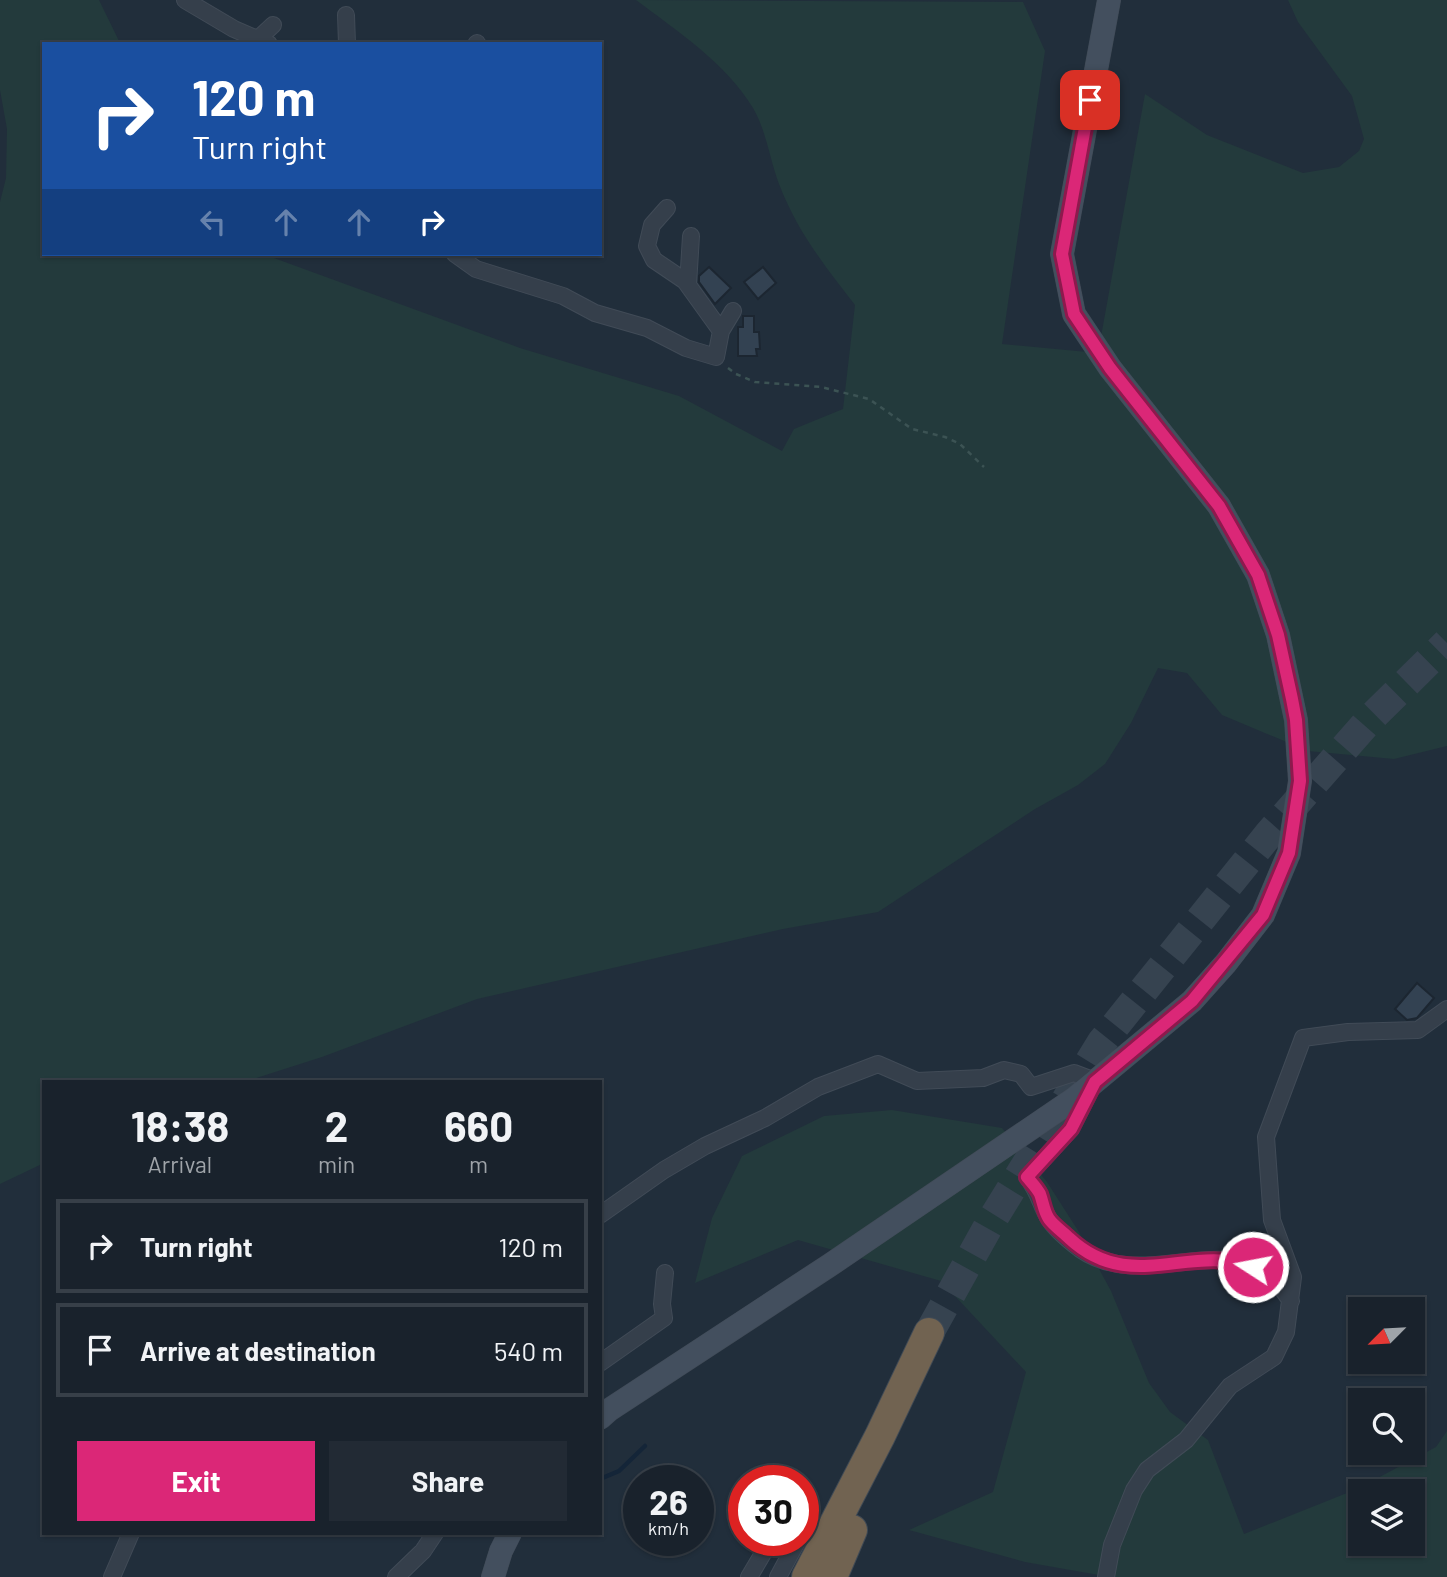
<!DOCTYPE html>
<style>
body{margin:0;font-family:Barlow,sans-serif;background:#222a34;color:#f1f3f6;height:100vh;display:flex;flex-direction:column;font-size:26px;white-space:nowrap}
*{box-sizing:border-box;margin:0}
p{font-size:23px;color:#9fa4a9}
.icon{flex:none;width:38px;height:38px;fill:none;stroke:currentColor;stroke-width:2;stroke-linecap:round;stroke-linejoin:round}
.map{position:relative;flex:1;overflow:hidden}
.drawer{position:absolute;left:42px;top:1080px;width:560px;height:455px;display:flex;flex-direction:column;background:#19222c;border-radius:0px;box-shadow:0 2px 5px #0004,0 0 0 2px #373f48}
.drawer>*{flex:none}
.guide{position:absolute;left:42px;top:42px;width:560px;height:214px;border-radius:0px;box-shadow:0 2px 5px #0004,0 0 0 2px #373f48;background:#1a4fa0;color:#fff;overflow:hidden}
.needle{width:46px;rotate:246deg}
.controls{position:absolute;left:1348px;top:1297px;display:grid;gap:14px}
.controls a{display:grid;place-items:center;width:77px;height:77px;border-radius:0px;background:#19222c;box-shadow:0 2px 5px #0004,0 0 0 2px #373f48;font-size:35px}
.speed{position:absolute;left:623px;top:1465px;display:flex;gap:14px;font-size:35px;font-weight:700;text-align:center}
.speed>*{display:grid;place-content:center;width:91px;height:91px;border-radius:50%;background:#19222c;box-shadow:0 2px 5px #0004,0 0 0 2px #373f48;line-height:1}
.speed small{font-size:18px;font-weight:400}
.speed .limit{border:10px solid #d22;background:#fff;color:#111}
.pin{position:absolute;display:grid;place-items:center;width:60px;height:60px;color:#fff;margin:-30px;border-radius:14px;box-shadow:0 4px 10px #0006}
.me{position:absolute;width:77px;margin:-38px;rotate:281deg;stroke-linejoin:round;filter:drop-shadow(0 0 5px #0008)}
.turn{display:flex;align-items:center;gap:24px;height:147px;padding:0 35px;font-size:32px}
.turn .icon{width:91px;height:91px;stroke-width:2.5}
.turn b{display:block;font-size:49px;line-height:60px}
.lanes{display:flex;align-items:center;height:66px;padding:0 35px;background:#0003;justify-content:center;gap:35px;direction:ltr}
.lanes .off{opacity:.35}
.eta{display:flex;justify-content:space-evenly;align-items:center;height:119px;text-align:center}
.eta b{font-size:42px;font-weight:700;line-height:49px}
.primary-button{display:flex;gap:14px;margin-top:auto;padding:14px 35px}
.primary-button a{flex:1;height:80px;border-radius:0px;background:#db2777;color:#fff;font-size:28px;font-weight:700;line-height:80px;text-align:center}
.primary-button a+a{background:#222a34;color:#f1f3f6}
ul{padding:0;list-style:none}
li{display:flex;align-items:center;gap:21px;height:94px;margin:0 14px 10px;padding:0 21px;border:4px solid #373f48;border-radius:0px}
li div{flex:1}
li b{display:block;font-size:26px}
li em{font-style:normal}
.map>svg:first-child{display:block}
.green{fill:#233a3c;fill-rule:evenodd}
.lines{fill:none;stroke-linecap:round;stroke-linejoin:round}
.stream{stroke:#142538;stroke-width:4.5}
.building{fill:#334252;stroke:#1c2631;stroke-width:2}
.highway-tunnel{stroke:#364350;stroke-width:30;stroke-dasharray:30 15;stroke-linecap:butt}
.street-casing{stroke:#414b57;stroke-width:18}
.secondary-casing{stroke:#414b57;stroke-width:24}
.highway-casing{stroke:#404a55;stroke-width:32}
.path{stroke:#3c5354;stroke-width:2.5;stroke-dasharray:5 5;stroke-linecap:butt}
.street{stroke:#353f4b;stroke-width:16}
.secondary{stroke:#434f5e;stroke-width:23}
.highway{stroke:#716351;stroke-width:30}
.route-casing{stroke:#8e194d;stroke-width:18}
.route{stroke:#db2777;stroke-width:12}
</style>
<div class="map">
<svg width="1447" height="1577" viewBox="0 0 1447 1577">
<rect width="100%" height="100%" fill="#212e3b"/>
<path class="green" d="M 0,0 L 99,0 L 120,43 L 44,44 L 44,254 L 263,254 L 520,348 L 679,396 L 782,451 L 794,429 L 843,409 L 855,305 C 824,265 797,231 779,184 C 770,160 766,130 753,108 C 726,63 677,31 636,0 L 1023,2 L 1045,51 L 1002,344 L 1098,353 L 1145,94 L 1207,135 L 1303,173 L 1339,167 L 1359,151 L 1364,139 L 1352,96 L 1298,22 L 1288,0 L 1447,0 L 1447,746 L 1394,759 L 1308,751 L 1222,715 L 1187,673 L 1158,668 L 1131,723 L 1105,764 L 1078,785 L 1035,809 L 878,912 L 783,929 L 477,999 L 322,1057 L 247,1081 L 44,1082 L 44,1163 L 0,1184 L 0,202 L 6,178 L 7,129 L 0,90 Z
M 892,1110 L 1002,1128 L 1047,1182 L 1079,1232 L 1111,1291 L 1149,1383 L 1170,1412 L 1208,1440 L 1244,1534 L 1357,1489 L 1436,1447 L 1447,1431 L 1447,1577 L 1110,1577 L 1025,1562 L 909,1530 L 993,1492 L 1026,1372 L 941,1281 L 798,1240 L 695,1283 L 712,1218 L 742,1156 L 824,1116 ZM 1360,1491 L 1412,1491 L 1412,1544 L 1360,1544 Z"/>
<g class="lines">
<path class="stream" d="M 600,1479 L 619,1471 L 645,1446"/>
</g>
<path class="building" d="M 709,267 L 731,288 L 715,304 L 699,282 L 699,276 Z
M 763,267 L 776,283 L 758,299 L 744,282 Z
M 743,316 L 754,316 L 754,332 L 759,332 L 760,349 L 756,349 L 757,356 L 738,356 L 738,327 L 743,327 Z
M 1417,983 L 1434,998 L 1417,1018 L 1407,1020 L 1395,1009 Z"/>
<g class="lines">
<path class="highway-tunnel" d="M 929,1333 L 989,1225 L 1102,1042 L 1269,834 L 1370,719 L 1447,643"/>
<defs>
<path id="street" d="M 185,0 L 234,29 L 269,44
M 346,15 L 347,44
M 258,39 L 273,25
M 476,44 L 477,43
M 667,208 L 652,225 L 647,246 L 654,260 L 685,281 L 721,331
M 455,254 L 476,269 L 563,296 L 595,313 L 647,328 L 686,348 L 716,357 L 721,331 L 733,311
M 688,285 L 691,236
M 600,1215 L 664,1170 L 705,1146 L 765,1118 L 818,1087 L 878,1064 L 917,1081 L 983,1078 L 1004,1070 L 1021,1074 L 1031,1087 L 1074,1073 L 1095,1081 L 1071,1129 L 1027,1177 C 1040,1193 1040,1205 1049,1219 C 1055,1229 1071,1242 1080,1249 C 1139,1290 1211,1238 1267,1272 C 1276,1278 1284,1292 1291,1301
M 600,1363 L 664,1318 L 662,1304 L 665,1273
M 112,1577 L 131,1533
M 396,1577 L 423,1551 L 435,1533
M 749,1577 L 771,1540
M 778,1577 L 798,1540
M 1106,1577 L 1112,1545 L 1134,1490 L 1147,1470 L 1186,1440 L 1230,1386 L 1274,1357 L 1286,1332 L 1293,1277 L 1272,1220 L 1266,1137 L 1303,1038 L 1348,1032 L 1418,1030 L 1447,1009"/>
<path id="secondary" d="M 600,1418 L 609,1410 L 830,1265 L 1074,1099 L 1192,1001 L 1226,963 L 1263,915 L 1289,853 L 1300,781 L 1296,720 L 1278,635 L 1258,575 L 1219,506 L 1110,368 L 1074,314 L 1062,254 L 1109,0
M 493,1577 L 501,1551 L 510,1533"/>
<path id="highway" d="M 807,1577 L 880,1436 L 929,1333
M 832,1577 L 852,1530"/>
</defs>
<use href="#street" class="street-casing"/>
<use href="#secondary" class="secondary-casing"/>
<use href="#highway" class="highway-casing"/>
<path class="path" d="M 728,368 L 736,374 L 755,382 L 821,387 L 869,399 L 912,429 L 945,437 L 960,444 L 984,467"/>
<use href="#street" class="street"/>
<use href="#secondary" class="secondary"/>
<use href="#highway" class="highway"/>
</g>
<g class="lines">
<defs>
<path id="route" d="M 1090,100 L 1062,254 L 1074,314 L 1110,368 L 1219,506 L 1258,575 L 1278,635 L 1292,699 L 1296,720 L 1300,781 L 1289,853 L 1263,915 L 1192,1001 L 1095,1082 L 1071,1129 L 1027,1177 C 1031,1182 1037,1188 1040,1194 C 1043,1202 1044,1212 1049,1219 C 1054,1226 1063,1232 1069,1238 C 1130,1295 1189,1243 1253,1267"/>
</defs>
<use href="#route" class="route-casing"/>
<use href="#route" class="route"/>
</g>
</svg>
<div class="controls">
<a><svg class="needle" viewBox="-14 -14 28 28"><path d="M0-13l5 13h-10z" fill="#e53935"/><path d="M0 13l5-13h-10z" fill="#9fa4a9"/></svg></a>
<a><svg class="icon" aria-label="search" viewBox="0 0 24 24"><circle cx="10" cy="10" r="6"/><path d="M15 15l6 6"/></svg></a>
<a><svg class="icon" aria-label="layers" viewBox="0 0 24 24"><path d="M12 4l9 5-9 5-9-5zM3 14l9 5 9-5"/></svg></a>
</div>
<div class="speed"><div>26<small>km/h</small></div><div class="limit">30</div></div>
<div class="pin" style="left:1090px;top:100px;background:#d93025"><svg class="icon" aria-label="arrive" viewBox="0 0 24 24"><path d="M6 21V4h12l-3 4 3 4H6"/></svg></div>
<svg class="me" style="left:1253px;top:1267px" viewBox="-20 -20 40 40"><circle r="17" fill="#db2777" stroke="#fff" stroke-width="3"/><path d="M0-11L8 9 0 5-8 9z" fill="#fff"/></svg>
<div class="guide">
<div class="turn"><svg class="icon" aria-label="right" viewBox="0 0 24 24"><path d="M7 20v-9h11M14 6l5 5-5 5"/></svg><div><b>120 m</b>Turn right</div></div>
<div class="lanes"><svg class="icon off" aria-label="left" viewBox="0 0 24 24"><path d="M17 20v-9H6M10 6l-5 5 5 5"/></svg><svg class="icon off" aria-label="ahead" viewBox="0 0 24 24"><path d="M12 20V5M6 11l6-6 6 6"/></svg><svg class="icon off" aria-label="ahead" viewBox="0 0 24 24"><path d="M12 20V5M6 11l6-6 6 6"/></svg><svg class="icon" aria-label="right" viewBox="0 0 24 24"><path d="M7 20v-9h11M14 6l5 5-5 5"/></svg></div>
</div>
<section class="drawer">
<div class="eta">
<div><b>18:38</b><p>Arrival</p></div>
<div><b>2</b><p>min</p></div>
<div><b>660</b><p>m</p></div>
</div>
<ul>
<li><svg class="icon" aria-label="right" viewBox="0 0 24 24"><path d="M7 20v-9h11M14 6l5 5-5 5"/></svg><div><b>Turn right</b></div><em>120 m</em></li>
<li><svg class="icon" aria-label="arrive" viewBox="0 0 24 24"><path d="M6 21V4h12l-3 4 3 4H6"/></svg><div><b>Arrive at destination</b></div><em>540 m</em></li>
</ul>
<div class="primary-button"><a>Exit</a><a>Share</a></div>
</section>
</div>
